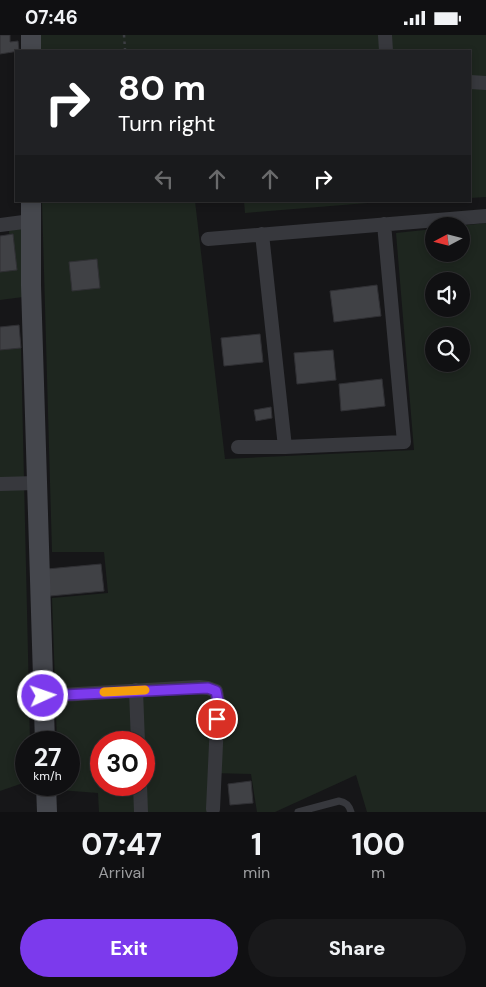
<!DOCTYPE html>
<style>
body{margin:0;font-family:"DM Sans",sans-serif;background:#19191b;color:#f1f3f6;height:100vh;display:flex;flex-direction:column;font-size:19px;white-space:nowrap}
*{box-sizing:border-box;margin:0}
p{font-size:16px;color:#9c9d9f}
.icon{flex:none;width:28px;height:28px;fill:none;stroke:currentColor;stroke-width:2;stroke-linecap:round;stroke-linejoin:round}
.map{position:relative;height:777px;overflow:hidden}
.side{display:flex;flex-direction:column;background:#101012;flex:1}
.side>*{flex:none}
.top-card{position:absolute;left:15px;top:15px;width:456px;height:152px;border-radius:0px;box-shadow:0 2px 8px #0003,0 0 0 1px #303032;background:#202124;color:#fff;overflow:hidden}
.needle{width:32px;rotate:263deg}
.buttons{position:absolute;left:425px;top:182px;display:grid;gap:10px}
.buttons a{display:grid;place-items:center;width:45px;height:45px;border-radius:50%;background:#101012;box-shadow:0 2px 8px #0003,0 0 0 1px #303032;font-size:25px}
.speed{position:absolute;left:15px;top:696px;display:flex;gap:10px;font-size:25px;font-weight:700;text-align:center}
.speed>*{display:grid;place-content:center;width:65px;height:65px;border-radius:50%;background:#101012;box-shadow:0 2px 8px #0003,0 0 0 1px #303032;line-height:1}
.speed small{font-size:12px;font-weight:400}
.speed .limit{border:8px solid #d22;background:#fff;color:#111}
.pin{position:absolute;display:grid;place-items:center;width:42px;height:42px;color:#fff;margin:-21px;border:2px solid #fff;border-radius:50%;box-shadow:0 1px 5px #0007}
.me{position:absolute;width:55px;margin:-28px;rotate:87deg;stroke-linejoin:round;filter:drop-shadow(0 0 4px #0008)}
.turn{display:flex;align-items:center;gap:18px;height:105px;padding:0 20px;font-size:22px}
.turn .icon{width:65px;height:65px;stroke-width:2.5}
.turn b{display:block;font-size:35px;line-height:42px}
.lanes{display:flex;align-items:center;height:48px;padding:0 20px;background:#0003;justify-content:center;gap:25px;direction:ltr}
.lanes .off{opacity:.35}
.eta{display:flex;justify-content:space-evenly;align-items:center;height:85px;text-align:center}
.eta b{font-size:30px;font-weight:800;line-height:35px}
.button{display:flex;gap:10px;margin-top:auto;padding:10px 20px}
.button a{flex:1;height:58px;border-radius:30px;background:#7c3aed;color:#fff;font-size:20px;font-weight:800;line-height:58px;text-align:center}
.button a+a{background:#19191b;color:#f1f3f6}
.status{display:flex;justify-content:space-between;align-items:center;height:35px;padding:0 25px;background:#101012;direction:ltr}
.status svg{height:14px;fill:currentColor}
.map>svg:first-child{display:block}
.green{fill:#1e261f;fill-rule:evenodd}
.building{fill:#404145;stroke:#303034}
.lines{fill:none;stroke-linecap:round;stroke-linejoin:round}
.path{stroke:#3d3f44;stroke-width:2.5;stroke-dasharray:2.5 4;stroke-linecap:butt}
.lane{stroke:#37383d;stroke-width:7}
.street{stroke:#37383d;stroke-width:14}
.secondary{stroke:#45474d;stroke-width:20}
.route-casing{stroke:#51269a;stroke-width:12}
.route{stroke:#7c3aed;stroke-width:9}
.slow{stroke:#f59e0b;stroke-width:9}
</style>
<div class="status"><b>07:46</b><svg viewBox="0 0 49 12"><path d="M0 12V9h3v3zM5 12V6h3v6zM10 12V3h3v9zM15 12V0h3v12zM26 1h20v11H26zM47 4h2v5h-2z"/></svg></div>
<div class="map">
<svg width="486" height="777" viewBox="0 0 486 777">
<rect width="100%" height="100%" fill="#161618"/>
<path class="green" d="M 36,0 L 486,0 L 486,162 L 470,163 L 470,16 L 37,16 Z
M 42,166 L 195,166 L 225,424 L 414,415 L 396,198 L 434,194 L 434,219 L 461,219 L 461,191 L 459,191 L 486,188 L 486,777 L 367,777 L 356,740 L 275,777 L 257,777 L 251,739 L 211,738 L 213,777 L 99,777 L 98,758 L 59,755 L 59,750 L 69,750 L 69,708 L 57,707 L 52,563 L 108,558 L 104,517 L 52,517 ZM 434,246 L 461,246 L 461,274 L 434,274 ZM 434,301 L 461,301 L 461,329 L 434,329 ZM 101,708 L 144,708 L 144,750 L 101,750 Z
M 244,166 L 392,166 L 245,178 Z
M 23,193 L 23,262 L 0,265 L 0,233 L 10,232 L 9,194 Z
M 21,313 L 30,707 L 26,708 L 26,747 L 0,756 L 0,314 Z"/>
<path class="building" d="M 0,0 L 10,0 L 10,7 L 18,6 L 19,16 L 0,19 Z
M 13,199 L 17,235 L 0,237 L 0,201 Z
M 97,224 L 100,253 L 72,256 L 69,227 Z
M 377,250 L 381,281 L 334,287 L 330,256 Z
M 19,290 L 21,313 L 0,315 L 0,292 Z
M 260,299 L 263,327 L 224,331 L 221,303 Z
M 333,315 L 336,345 L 297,349 L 294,318 Z
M 382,344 L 385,371 L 341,376 L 339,349 Z
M 271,372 L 272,383 L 256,386 L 254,375 Z
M 101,529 L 104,556 L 50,561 L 47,534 Z
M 251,746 L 253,768 L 230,770 L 228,749 Z"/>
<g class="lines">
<path class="path" d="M 124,0 L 125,14"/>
<path class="lane" d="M 298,777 L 339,766 C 346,767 349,770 351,777"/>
<path class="street" d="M 385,0 L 386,16
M 470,47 L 486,48
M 0,190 L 31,186
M 262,199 L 285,412
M 208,204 L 486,181
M 238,412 L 285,412 L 404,407 L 384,189
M 0,449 L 36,448
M 136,655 L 138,708
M 43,661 L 199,652 L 208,653 L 216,656 L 218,666 L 213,774
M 140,750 L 141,777"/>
<path class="secondary" d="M 31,0 L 31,16
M 31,166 L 31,250 L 45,708
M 46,750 L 47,777"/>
</g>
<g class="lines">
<defs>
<path id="route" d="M 43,661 L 208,653 L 216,656 L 218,666 L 217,684"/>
</defs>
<use href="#route" class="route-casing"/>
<use href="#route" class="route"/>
<path class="slow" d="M 104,657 L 145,655"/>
</g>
</svg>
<div class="buttons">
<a><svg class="needle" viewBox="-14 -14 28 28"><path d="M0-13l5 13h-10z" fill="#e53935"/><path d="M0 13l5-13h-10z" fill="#9c9d9f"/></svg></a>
<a><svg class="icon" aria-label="sound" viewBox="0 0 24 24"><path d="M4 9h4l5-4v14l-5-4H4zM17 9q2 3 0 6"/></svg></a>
<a><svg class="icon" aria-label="search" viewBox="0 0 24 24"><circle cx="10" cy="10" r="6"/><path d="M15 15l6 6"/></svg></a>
</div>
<div class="speed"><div>27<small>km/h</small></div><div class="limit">30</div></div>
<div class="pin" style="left:217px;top:684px;background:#d93025"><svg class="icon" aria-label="arrive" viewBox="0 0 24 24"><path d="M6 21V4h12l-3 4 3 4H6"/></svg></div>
<svg class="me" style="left:43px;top:661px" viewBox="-20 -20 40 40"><circle r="17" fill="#7c3aed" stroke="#fff" stroke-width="3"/><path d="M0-11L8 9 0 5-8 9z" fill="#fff"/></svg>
<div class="top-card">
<div class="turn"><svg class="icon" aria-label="right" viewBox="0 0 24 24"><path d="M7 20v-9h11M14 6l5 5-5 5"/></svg><div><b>80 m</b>Turn right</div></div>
<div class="lanes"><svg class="icon off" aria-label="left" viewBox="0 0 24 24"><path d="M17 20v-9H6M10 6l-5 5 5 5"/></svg><svg class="icon off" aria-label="ahead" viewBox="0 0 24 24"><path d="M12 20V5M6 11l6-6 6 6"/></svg><svg class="icon off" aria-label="ahead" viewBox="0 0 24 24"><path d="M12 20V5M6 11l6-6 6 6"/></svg><svg class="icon" aria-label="right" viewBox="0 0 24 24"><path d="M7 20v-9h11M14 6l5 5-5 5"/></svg></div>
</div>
</div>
<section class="side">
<div class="eta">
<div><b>07:47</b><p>Arrival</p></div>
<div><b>1</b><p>min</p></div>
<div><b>100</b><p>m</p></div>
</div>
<div class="button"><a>Exit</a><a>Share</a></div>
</section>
